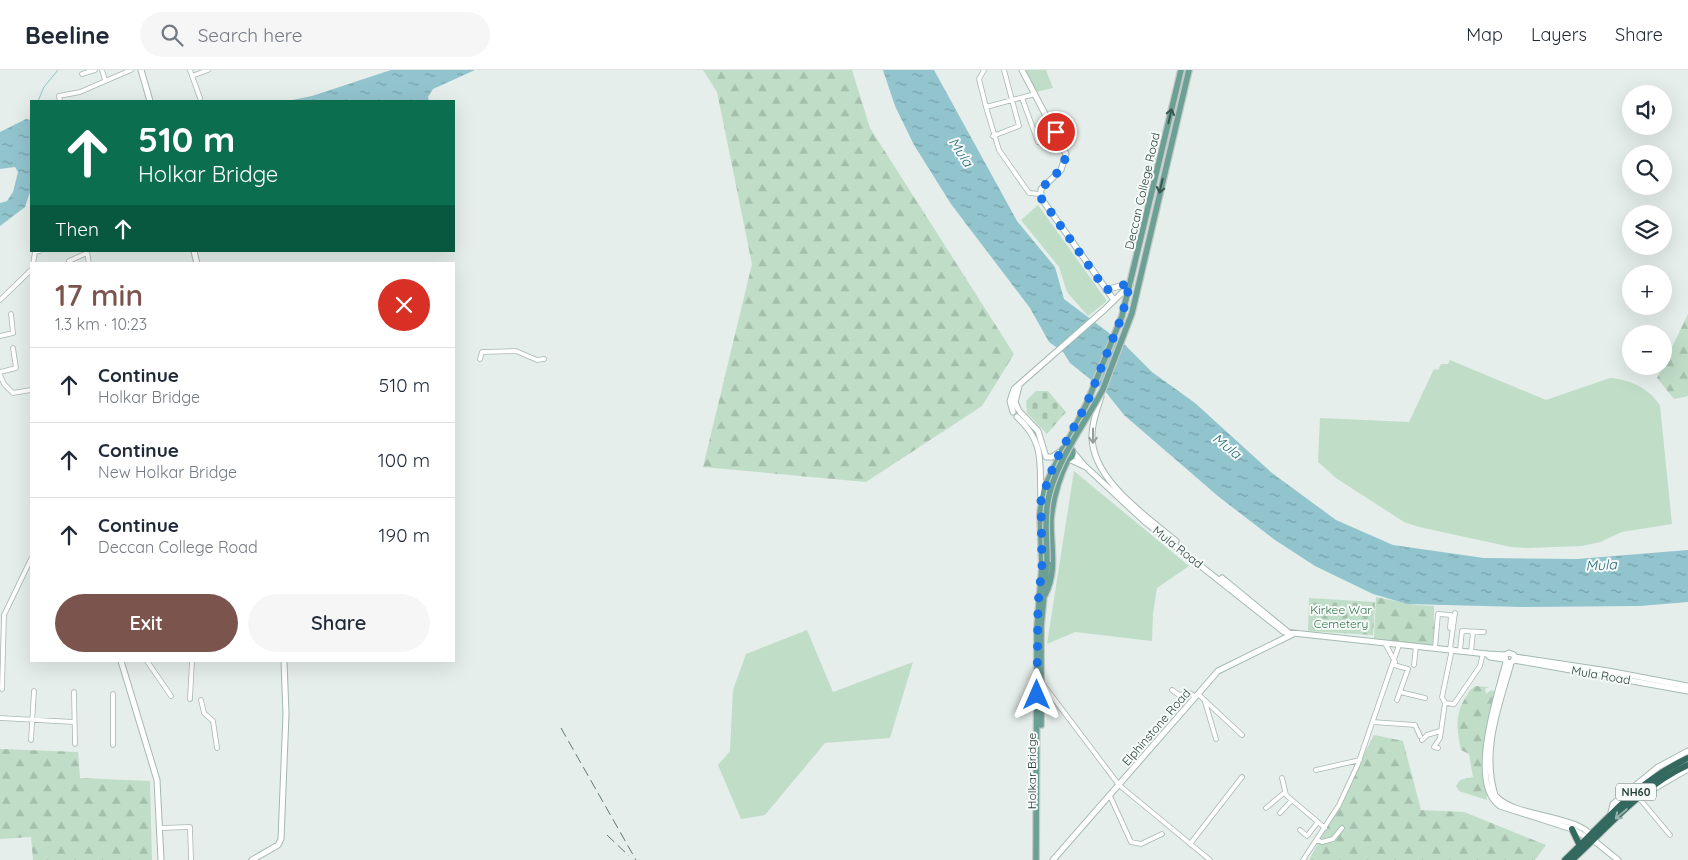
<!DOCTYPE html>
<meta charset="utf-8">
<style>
body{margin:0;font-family:Quicksand,sans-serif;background:#f6f6f7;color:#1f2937;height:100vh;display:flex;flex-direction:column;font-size:19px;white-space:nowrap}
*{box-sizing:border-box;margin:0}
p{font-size:16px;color:#747a83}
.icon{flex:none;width:28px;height:28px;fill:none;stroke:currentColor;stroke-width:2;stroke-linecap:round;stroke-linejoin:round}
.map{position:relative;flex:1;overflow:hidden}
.panel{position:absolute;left:30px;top:192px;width:425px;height:400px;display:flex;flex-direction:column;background:#fff;border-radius:0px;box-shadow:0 5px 20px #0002}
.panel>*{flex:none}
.guide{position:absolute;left:30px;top:30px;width:425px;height:152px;border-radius:0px;box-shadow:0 5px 20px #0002;background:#0b6e4f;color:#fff;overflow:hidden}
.controls{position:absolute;left:1622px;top:15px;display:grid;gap:10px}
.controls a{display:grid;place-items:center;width:50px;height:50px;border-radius:50%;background:#fff;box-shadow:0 5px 20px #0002;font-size:25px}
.pin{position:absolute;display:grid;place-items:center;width:42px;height:42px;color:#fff;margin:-21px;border:2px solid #fff;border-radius:50%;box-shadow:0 1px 5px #0007}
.me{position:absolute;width:55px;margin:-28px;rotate:0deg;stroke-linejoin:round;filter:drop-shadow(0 0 4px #0008)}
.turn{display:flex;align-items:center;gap:18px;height:105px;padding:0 25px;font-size:22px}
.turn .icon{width:65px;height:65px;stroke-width:2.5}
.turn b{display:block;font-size:35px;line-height:42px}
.then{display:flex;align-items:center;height:48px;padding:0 25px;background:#0003;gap:10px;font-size:19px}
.round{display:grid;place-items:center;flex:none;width:52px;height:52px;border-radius:26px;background:#f6f6f7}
.overview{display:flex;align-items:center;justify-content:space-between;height:85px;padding:0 25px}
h1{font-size:30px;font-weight:600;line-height:38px;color:#7a544d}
.button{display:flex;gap:10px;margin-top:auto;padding:10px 25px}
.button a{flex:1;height:58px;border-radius:30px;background:#7a544d;color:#fff;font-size:20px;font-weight:600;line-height:58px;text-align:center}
.button a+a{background:#f6f6f7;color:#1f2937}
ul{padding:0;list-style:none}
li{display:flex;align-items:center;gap:15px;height:75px;padding:0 25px;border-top:1px solid #e0e1e3}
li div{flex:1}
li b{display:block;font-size:19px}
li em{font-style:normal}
header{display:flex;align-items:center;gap:30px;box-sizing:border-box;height:70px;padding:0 25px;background:#fff;border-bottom:1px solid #e0e1e3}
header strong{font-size:24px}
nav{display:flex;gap:28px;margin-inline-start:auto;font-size:18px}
.search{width:350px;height:45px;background:#f6f6f7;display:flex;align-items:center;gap:12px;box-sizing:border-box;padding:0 18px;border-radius:28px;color:#747a83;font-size:19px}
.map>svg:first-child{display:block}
.green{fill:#c0ddc8}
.forest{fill:url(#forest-firs)}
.cemetery{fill:url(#cemetery-stones)}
.water{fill:url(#water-ripples)}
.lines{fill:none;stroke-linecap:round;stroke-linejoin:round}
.stream{stroke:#92c4ce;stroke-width:1}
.street-casing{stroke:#a8b6b1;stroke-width:5.5}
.secondary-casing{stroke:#a4b9b2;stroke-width:7}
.primary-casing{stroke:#c2c9c7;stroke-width:8}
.highway-casing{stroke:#c2c9c7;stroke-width:8}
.street{stroke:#fff;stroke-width:4}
.secondary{stroke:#fff;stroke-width:5}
.primary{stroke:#6da094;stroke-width:5.5}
.highway{stroke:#33695f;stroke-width:6}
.rail{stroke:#607a73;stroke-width:1;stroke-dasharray:10 5;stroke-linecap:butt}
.primary-bridge-casing{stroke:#c2c9c7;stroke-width:8;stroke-linecap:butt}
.primary-bridge{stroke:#6da094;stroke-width:5.5}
.oneway{stroke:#37574f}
.oneway2{stroke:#929f9c}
.oneway3{stroke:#94b2ac}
.route{stroke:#1a73e8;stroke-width:9;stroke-dasharray:0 16.2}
.labels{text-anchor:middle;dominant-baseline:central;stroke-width:4;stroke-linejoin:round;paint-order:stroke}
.shield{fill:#f6faf8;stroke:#647772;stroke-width:1}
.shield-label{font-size:11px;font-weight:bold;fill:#253f38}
.street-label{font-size:12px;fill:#253f38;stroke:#f6faf8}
.park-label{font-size:12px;fill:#32734c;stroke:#f6faf8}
.water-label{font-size:14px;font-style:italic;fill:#236877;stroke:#f6faf8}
</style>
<header>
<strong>Beeline</strong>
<div class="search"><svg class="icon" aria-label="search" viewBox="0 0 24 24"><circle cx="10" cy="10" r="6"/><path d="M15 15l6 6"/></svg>Search here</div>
<nav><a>Map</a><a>Layers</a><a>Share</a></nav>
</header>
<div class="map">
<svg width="1688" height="790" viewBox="0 0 1688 790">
<defs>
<pattern id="forest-firs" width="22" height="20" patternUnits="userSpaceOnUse" patternTransform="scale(1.25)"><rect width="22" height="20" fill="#c0ddc8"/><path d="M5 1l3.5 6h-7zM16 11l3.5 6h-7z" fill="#a5bfad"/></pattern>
<pattern id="cemetery-stones" width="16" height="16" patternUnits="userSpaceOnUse" patternTransform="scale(1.25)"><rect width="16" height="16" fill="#c0ddc8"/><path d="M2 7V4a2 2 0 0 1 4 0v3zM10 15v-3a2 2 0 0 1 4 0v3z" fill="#a5bfad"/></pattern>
<pattern id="water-ripples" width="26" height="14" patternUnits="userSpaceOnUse" patternTransform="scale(1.25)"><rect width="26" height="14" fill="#92c4ce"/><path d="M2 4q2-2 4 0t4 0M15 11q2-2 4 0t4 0" fill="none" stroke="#77a1a8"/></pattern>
</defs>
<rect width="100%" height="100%" fill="#e5eeea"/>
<path class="green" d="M 1025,0 L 1046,0 L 1053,18 L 1036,22 Z
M 1038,135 L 1107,231 L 1088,246 L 1067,222 L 1059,197 L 1021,150 Z
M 1450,290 L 1546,330 L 1610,308 C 1628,309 1651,319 1660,336 L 1672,454 L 1622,462 L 1600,472 L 1582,476 L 1528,478 L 1511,477 L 1419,457 L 1404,452 L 1336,408 L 1318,392 L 1320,348 L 1409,352 L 1434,299 L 1438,300 L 1441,294 L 1448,294 Z
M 1074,401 L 1189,496 L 1157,518 L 1153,544 L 1152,571 L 1075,562 L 1047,574 Z
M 807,560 L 833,622 L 913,592 L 890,668 L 825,673 L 765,745 L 741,749 L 718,695 L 730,681 L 733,620 L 746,584 Z"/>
<path class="forest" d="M 703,0 L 852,0 L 870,58 L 1014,284 L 982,336 L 866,412 L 703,397 L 752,194 L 717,22 Z
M 1688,244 L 1688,326 L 1674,329 L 1657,308 Z
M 1376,527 L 1415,535 L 1434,536 L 1434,576 L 1374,569 Z
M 1476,616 L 1489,617 L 1485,619 L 1486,624 L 1491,620 L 1496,622 C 1484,658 1484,693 1487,730 L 1459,721 L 1456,716 L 1460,710 L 1473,707 L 1469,684 L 1461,680 C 1457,660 1454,645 1466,627 C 1469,622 1470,619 1476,616 Z
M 1374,665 L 1403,671 L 1421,740 L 1464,742 L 1546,775 L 1535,790 L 1309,790 Z
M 0,679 L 78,682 L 80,708 L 150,711 L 152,790 L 33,790 L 31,767 L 0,769 Z"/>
<path class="cemetery" d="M 1036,321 L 1048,321 L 1066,342 L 1047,364 L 1027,343 L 1026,331 Z
M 1309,528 L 1375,532 L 1373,565 L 1308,561 Z"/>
<path class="water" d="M 391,0 L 475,0 L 433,19 L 428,27 L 429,31 L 287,31 L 312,26 Z
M 883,0 L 934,0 L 1017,151 L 1055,197 L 1064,229 L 1125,275 L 1152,302 L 1195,333 L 1272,403 L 1336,450 L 1393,475 L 1484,488 L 1577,489 L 1688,480 L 1688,532 L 1640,536 L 1522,537 L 1407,534 L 1373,524 L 1315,496 L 1275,470 L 1219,427 L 1124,345 L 1105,321 L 1070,293 L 1063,282 L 1049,272 L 1030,238 L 951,134 L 914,75 L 895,36 Z
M 26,49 L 31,50 L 31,119 L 25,137 L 0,156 L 0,133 L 7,131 L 13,122 L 18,102 L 15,97 L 0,99 L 0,62 Z"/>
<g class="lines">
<path class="stream" d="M 38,31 L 44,17 L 58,0"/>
<defs>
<path id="street" d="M 102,0 L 105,10
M 190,0 L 200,28
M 984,0 L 979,9 L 986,37 L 1035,24
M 82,4 L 95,0
M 192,6 L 208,0
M 1022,28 L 1038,72
M 60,31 L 59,26 L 80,22 L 131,0
M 986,37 L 999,80 L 1029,123 L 1040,124
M 993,66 L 1019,56 L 1004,0
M 87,181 L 89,194
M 33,194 L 35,182 L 40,181
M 70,194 L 69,191 L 87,183
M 0,230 L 31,200
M 0,266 L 13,263 L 11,244
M 480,289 L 482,282 L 516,281 L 537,290 L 544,289
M 0,302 L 16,298 L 13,278
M 0,305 L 4,314 L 13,323 L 31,320
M 1385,573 L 1395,592
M 1435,578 L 1438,544 L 1451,545 L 1450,558
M 1450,579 L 1455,543
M 1460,580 L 1462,561 L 1484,562
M 1471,582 L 1473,562
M 147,591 L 171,626
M 1394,595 L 1408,599 L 1397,630
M 1414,595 L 1416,576
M 1042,613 L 1119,715 L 1210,790
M 2,619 L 4,545 L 31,489
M 1172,620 L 1179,625 L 1190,623 L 1195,627
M 74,622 L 75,674
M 1400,622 L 1425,628
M 113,624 L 113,675
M 1198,624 L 1242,665
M 190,629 L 192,591
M 201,630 L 204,643 L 213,651 L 217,678
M 1205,632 L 1216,669
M 1445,633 L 1454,634 L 1480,596 L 1483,583
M 0,648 L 74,652
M 1373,652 L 1415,655 L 1420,666
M 31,670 L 34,621
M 1422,670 L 1427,665 L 1440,661
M 1438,678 L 1434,677 L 1440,668 L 1445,633 L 1442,627 L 1452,579
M 1316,700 L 1360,690
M 1282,708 L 1286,725 L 1325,758
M 1110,726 L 1131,772 L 1141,774 L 1162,764
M 1639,728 L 1670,765
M 1266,738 L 1284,723
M 1280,743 L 1292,730
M 161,758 L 190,757 L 191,790
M 1300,760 L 1307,766 L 1318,752
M 1317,770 L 1322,772 L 1333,769 L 1342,758
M 1190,774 L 1242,707
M 1303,790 L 1339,735 L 1358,694 L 1399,575"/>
<path id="secondary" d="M 141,0 L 150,31
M 1022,0 L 1066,84 L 1061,100 L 1041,119 L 1041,128 L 1114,230
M 194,181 L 197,194
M 1106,220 L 1130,213
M 1101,327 C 1097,339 1092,352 1092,365 C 1091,409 1146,446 1176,471
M 1018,339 L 1015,332 L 1019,316
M 1013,342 L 1010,331 L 1014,319 L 1104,240 L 1130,215
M 1020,342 L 1038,361 L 1046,387 L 1052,387 L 1061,381
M 1017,347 C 1046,373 1039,394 1041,430
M 1073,382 L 1084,395
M 1069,389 L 1086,397 L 1144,451 L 1284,562 L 1487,584 L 1505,585 L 1509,583 L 1514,585 L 1514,590 L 1511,593 L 1506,592 L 1505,585
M 1222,508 L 1289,563
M 1487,584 L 1490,587 L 1504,589
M 1515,587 L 1608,601 L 1688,616
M 1514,590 L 1688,621
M 121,591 L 157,710 L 161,790
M 1506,592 C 1498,623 1467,713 1500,736 L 1572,759 L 1597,773 C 1583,742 1515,750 1495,725 C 1481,680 1499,636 1511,593
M 1643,725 L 1688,699
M 1611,742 L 1613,734 L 1658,697 L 1688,681
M 1597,773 L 1618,790
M 252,790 L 278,775 L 281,769 L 286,644 L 284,591
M 1053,790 L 1218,601 L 1293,564"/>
<path id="primary" d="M 1103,319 L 1132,243 L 1189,0
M1061 383a6 6 0 1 1 12 0a6 6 0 1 1-12 0Z
M 1065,377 L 1087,333 L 1122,246 L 1181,0
M 1045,525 C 1058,500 1050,475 1051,449 C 1053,427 1059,408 1068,389
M 1041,655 L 1041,557 L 1047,492
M 1036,790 L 1037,558 L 1042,496 L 1040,442 L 1045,416 L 1061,383"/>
<path id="highway" d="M 1572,759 L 1580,776
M 1565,790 C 1606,751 1635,713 1688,688
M 1572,790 C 1609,756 1642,716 1688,695"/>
</defs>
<use href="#street" class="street-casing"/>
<use href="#secondary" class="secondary-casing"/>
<use href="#primary" class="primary-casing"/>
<use href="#highway" class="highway-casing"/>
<use href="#street" class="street"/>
<use href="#secondary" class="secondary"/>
<use href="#primary" class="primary"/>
<use href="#highway" class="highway"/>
<path class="rail" d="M 561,658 L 636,790
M 607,765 L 629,786"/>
<defs>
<path id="primary-bridge" d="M 1047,492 C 1047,472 1044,450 1048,430 C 1056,390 1085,354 1103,319"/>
</defs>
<use href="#primary-bridge" class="primary-bridge-casing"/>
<use href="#primary-bridge" class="primary-bridge"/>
</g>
<defs><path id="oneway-shaft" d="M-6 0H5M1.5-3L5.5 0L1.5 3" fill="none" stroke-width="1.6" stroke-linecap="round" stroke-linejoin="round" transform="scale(1.25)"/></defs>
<g class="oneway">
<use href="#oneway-shaft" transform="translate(1170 46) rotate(-77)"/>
<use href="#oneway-shaft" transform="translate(1161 116) rotate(103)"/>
</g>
<use class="oneway2" href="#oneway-shaft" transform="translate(1093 366) rotate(90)"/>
<use class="oneway3" href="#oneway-shaft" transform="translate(1621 744) rotate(140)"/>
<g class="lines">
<path class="route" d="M 1037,625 L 1038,534 L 1042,496 L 1041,430 L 1055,392 L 1087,333 L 1122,246 L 1130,213 L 1106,220 L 1041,128 L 1041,119 C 1063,96 1074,94 1056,62"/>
</g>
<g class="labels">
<rect class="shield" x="1616" y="713.5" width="40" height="17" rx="4"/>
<g class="shield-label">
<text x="1636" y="722">NH60</text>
</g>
<g class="street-label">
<text transform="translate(1142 121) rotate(-77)">Deccan College Road</text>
<text transform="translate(1178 477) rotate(38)">Mula Road</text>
<text transform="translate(1601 605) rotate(10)">Mula Road</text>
<text transform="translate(1156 657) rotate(-49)">Elphinstone Road</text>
<text transform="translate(1031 701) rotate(-90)">Holkar Bridge</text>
</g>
<g class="park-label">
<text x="1341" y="539">Kirkee War<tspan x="1341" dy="14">Cemetery</tspan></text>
</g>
<g class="water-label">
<text transform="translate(961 82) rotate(57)">Mula</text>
<text transform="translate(1227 376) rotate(38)">Mula</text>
<text transform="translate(1601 495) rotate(-3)">Mula</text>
</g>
</g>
</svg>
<div class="controls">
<a><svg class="icon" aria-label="sound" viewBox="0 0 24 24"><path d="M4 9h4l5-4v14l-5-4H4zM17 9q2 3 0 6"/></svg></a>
<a><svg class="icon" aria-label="search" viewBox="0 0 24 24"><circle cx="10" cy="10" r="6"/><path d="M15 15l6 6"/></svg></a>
<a><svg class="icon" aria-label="layers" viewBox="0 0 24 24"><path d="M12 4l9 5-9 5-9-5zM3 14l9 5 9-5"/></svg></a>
<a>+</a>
<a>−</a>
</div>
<div class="pin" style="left:1056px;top:62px;background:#d93025"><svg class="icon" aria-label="arrive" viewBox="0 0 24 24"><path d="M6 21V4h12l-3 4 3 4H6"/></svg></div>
<svg class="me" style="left:1037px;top:625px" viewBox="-20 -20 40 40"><path d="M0-17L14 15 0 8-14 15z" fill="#1a73e8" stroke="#fff" stroke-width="4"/></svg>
<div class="guide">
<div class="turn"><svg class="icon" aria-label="ahead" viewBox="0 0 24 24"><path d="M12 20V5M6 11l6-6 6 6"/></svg><div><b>510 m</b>Holkar Bridge</div></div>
<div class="then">Then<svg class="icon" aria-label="ahead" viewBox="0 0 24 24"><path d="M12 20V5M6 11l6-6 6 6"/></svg></div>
</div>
<section class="panel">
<div class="overview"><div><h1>17 min</h1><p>1.3 km · 10:23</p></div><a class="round" style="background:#d93025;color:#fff"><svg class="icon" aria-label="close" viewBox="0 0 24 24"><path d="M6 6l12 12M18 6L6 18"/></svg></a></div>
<ul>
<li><svg class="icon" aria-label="ahead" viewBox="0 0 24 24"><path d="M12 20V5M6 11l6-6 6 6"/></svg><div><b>Continue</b><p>Holkar Bridge</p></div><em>510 m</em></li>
<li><svg class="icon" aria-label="ahead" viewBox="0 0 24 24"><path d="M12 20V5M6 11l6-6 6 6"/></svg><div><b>Continue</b><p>New Holkar Bridge</p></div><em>100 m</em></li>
<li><svg class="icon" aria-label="ahead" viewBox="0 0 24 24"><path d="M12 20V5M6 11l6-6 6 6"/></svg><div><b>Continue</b><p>Deccan College Road</p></div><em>190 m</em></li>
</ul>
<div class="button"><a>Exit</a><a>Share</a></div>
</section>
</div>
